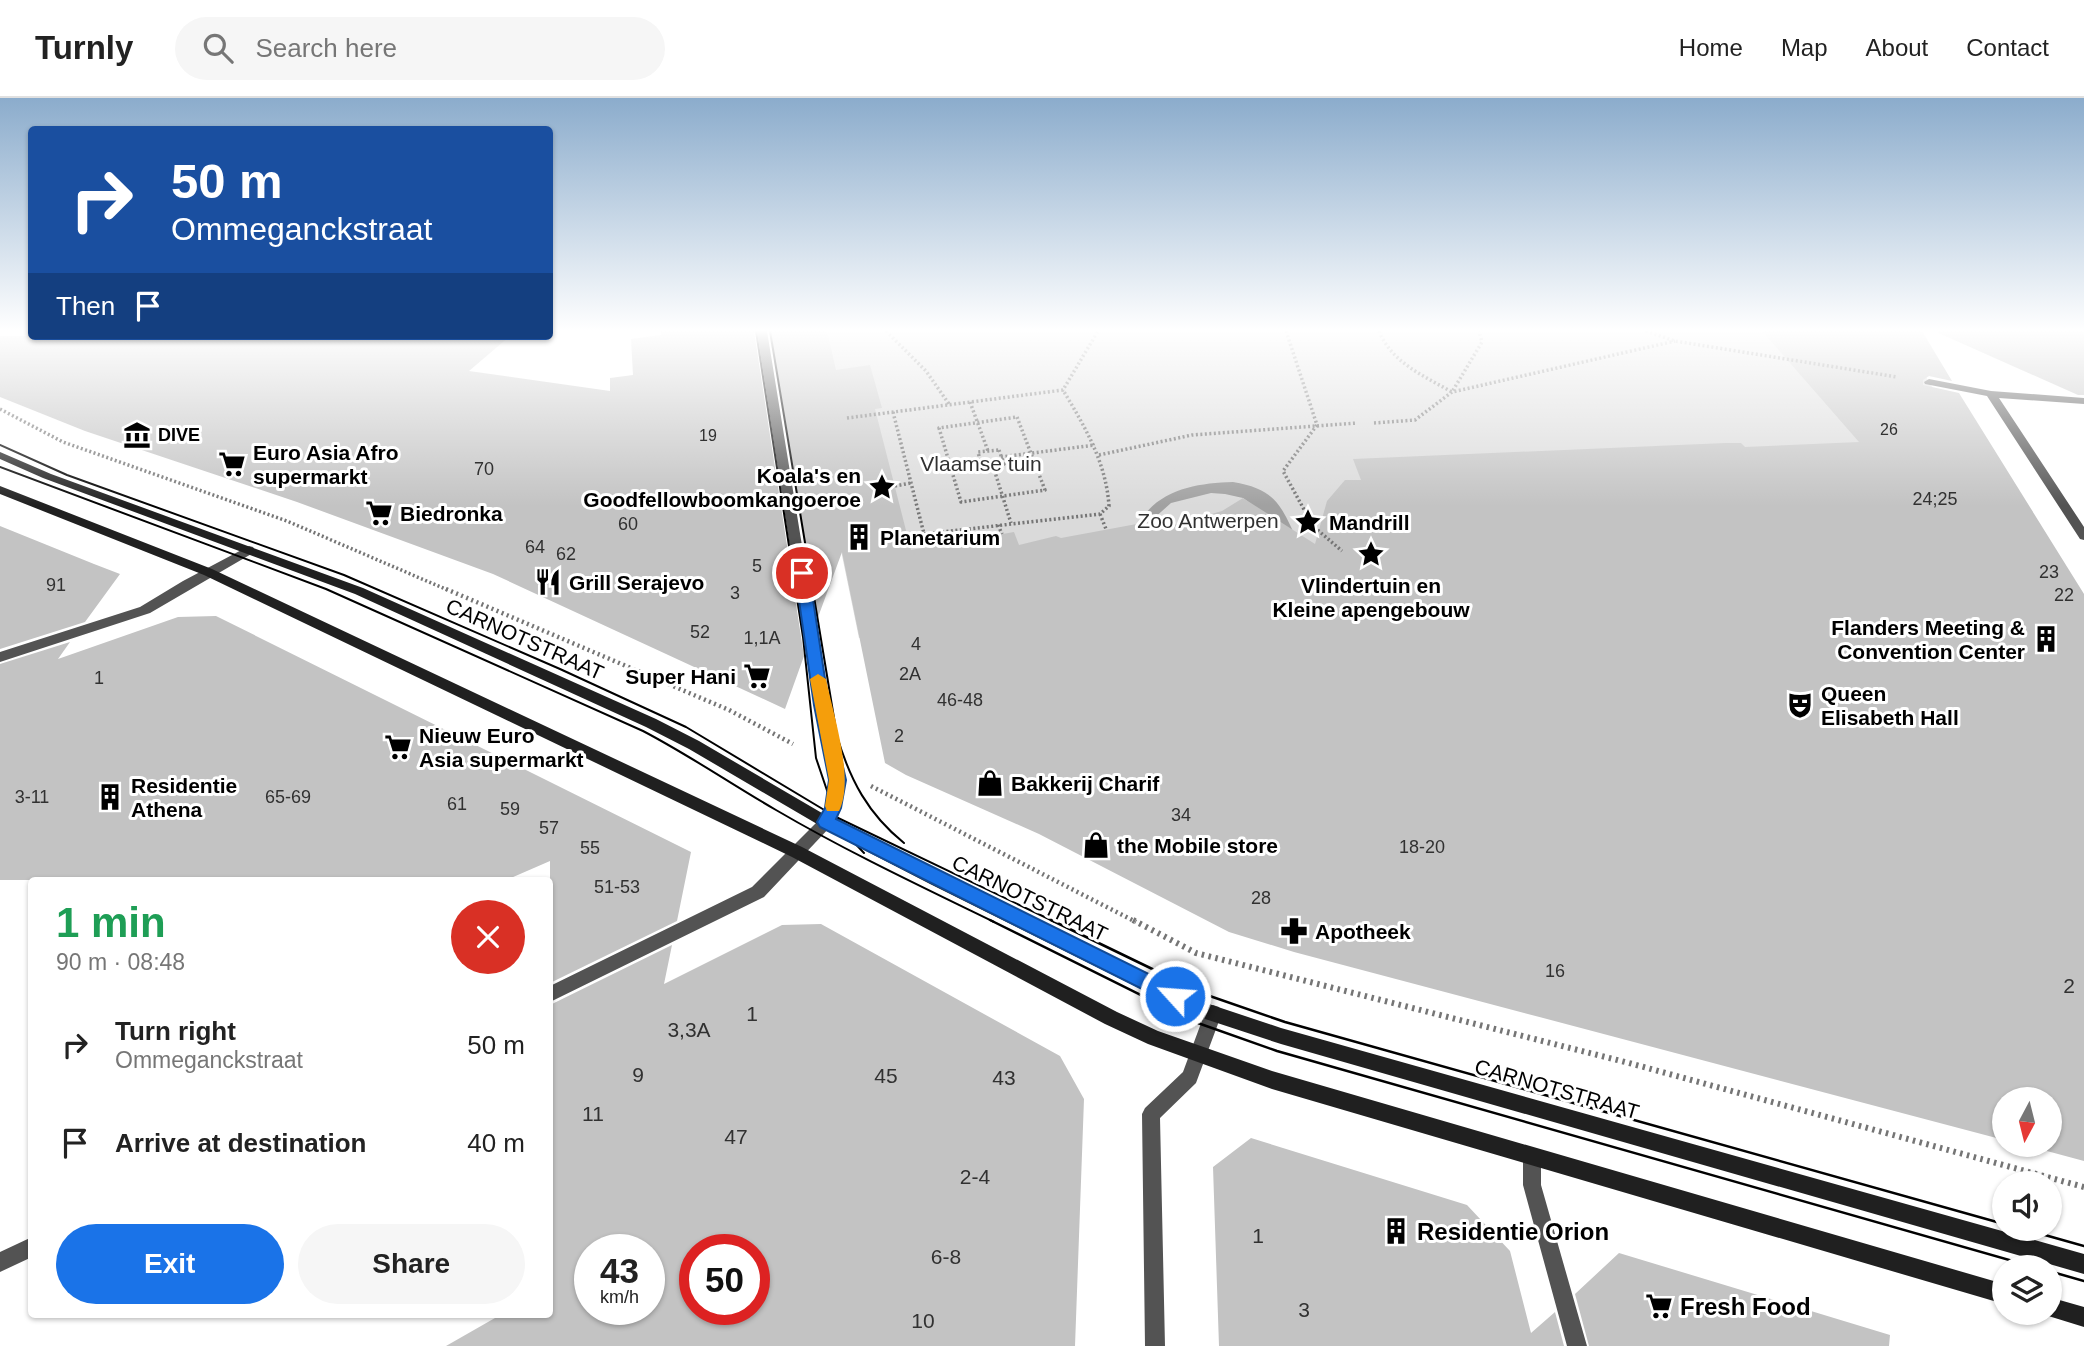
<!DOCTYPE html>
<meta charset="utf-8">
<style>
body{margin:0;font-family:Arial,sans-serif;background:#f6f6f6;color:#222;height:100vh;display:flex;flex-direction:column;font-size:26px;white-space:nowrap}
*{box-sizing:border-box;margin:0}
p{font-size:23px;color:#767676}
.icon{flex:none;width:38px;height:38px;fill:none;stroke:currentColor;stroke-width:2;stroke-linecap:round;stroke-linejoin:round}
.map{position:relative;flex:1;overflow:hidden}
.drawer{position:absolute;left:28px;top:779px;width:525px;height:441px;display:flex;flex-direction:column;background:#fff;border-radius:7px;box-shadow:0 2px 5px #0004}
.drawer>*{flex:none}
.guide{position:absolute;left:28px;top:28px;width:525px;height:214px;border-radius:7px;box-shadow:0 2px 5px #0004;background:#1a4fa0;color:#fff;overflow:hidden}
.needle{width:46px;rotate:187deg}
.fabs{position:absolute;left:1992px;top:989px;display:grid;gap:14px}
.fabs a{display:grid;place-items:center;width:70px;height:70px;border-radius:50%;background:#fff;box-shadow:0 2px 5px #0004;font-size:35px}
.speed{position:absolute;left:574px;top:1136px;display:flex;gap:14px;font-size:35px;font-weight:700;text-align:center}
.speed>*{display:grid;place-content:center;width:91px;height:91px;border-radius:50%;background:#fff;box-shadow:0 2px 5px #0004;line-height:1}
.speed small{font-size:18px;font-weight:400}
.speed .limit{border:10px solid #d22;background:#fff;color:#111}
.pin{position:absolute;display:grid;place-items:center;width:60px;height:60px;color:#fff;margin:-30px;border:4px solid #fff;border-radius:50%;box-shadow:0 2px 7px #0007}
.me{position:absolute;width:77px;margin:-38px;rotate:296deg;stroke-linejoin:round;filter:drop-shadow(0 0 5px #0008)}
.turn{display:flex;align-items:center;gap:24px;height:147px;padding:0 28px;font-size:32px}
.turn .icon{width:91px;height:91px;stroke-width:2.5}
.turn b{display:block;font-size:49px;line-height:60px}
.then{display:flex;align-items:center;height:66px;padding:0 28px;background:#0003;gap:14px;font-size:26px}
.round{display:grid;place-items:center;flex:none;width:74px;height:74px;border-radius:37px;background:#f6f6f6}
.headline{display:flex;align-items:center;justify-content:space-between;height:119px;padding:0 28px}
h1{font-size:42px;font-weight:600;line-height:52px;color:#1e9e55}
.cta{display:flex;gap:14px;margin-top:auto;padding:14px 28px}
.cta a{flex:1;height:80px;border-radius:42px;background:#1a73e8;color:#fff;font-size:28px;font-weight:600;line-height:80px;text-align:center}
.cta a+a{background:#f6f6f6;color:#222}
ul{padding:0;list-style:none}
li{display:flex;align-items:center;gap:21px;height:98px;padding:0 28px}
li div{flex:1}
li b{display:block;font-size:26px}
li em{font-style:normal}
header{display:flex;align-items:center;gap:42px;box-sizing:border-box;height:98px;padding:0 35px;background:#fff;border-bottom:2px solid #e0e0e0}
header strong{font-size:33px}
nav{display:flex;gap:38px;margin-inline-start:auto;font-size:24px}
.search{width:490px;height:63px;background:#f6f6f6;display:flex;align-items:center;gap:18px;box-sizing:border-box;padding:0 24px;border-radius:38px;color:#767676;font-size:26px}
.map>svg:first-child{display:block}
.green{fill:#dadada}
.water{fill:#a1a1a1}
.building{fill:#c3c3c3;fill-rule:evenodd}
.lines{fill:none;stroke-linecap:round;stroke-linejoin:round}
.path-far2{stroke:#757575;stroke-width:3.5;stroke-dasharray:2 2.5;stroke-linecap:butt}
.path-far1{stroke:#757575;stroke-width:4.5;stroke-dasharray:2 3.5;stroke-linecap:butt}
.path{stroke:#757575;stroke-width:6;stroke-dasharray:2.5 4.5;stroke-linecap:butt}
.street{fill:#535353;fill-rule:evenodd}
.secondary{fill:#202020;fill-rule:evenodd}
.tram-far1{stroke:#000;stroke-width:2}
.tram{stroke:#000;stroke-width:2.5}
.route{fill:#1a73e8;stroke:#114b97;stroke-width:2}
.slow{fill:#f59e0b}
.labels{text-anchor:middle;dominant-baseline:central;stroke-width:6;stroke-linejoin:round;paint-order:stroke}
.far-number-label{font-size:16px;fill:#313131}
.far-poi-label{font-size:18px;font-weight:bold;fill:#000;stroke:#fff;text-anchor:start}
.number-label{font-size:18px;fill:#313131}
.poi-label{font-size:21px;font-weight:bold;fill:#000;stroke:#fff;text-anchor:start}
.park-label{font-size:21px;fill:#313131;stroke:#fff}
.street-label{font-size:21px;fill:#000;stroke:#fff}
.near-number-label{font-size:21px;fill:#313131}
.near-poi-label{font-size:24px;font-weight:bold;fill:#000;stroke:#fff;text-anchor:start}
</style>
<header>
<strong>Turnly</strong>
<div class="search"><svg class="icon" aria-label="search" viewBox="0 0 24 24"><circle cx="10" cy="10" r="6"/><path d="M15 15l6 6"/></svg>Search here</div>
<nav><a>Home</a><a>Map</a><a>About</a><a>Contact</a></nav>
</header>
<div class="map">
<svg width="2084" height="1248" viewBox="0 0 2084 1248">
<rect width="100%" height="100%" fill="#fff"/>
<path class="green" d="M 796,233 L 1908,233 L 1926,279 L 1936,295 L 1971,322 L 995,517 L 859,540 Z"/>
<path class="water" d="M 1233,384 C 1273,391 1280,404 1296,440 L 1243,400 L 1225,396 L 1211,395 L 1171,405 L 1152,422 L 1145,416 C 1166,390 1200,385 1233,384 Z"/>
<path class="building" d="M 661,233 L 754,233 L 804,558 L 785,611 L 493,476 L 297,404 L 85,333 L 0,299 L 0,238 L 510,238 L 469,273 L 610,293 L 610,280 L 633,277 L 631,241 L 661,237 Z
M 770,233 L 827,233 L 836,272 L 870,267 L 882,310 L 875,311 L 911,452 L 1014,434 L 1019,447 L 1056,438 L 1061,440 L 1153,423 L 1163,430 L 1222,413 L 1243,400 L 1315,446 L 1327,403 L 1345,382 L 1361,382 L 1353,361 L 1725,345 L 1741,345 L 1745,349 L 1859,344 L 1762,233 L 1922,233 L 1952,283 L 1929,278 L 1923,282 L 1923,287 L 1959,295 L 2084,496 L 2084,1063 L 2021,1046 L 2049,1046 L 2049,1001 L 2004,1001 L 2004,1042 L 1294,854 L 1229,834 L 1039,736 L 906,677 L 885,665 L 842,454 L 817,522 Z
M 1934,233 L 2084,233 L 2084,297 L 2078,297 Z
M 0,428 L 94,466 L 120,476 L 85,524 L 0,551 Z
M 216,518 L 691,754 L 677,823 L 550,885 L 550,763 L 506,782 L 0,782 L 0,566 L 70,544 L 58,561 L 178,519 Z
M 821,826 L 1060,958 L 1084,1001 L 1075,1248 L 446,1248 L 502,1216 L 550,1216 L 550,907 L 672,847 L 664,886 L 782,827 ZM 590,1152 L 649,1152 L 649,1211 L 590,1211 ZM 695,1152 L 754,1152 L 754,1211 L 695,1211 Z
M 1251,1040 L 1467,1107 L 1510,1153 L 1531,1235 L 1555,1214 L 1564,1248 L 1219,1248 L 1213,1069 Z
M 1619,1155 L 1890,1237 L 1889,1248 L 1589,1248 L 1575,1196 Z"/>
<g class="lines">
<path class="path-far2" d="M 886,233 L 926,273 L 949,306
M 1286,233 L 1317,327 L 1283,373 L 1313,428 L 1342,453
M 1379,233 C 1392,265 1424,278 1452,294 L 1482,244 L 1479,233
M 1646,233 L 1675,243 L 1897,279
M 970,304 L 988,353
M 0,311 L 63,344 L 287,423 L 450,493
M 893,314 L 924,436 L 1100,416 L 1109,408 C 1106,364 1085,329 1063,292
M 1017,319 L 1045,392 L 961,404 L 939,330 Z
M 847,320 L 1063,292 L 1098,233
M 1374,325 L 1415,322 L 1452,294 L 1675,243
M 999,352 L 1004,366 L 982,370 L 978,354 Z
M 1099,357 L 1192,337 L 1357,325
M 1001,359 L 1095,347
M 950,367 L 980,363
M 993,368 L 1011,425
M 895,388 L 911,385
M 1100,416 L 1106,431
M 998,427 L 1002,436"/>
<path class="path-far1" d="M 446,491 L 729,612 L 793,646
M 871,688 L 1136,824"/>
<path class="path" d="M 1133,822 L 1196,855 L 1629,965 L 2084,1089"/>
<path class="street" d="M 757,233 L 767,233 L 828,607 L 845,682 L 840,710 L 831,728 L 764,799 L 550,904 L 550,888 L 752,789 L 821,720 L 826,710 L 831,682 L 814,607 Z
M 1929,281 L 1991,293 L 2084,300 L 2084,306 L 1999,300 L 2084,429 L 2084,442 L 2080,441 L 1987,298 L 1925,286 L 1924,284 Z
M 249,448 L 253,449 L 255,452 L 253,455 L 150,515 L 0,564 L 0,554 L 140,509 L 183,483 Z
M 1213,907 L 1219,909 L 1222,915 L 1196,985 L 1160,1020 L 1165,1248 L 1145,1248 L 1142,1016 L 1145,1010 L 1183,974 L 1207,909 Z
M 1532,1050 L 1539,1052 L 1541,1059 L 1541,1087 L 1587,1248 L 1567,1248 L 1523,1087 L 1523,1059 L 1525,1052 Z
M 32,1139 L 32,1159 L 0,1174 L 0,1154 Z"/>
<path class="secondary" d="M 0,354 L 51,376 L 363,490 L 656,621 L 699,643 L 851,732 L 942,776 L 1203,904 L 1281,930 L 2084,1156 L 2084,1176 L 1281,946 L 1193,917 L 930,786 L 841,740 L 689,651 L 646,629 L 355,496 L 43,380 L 0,361 Z
M 0,388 L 212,471 L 802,749 L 1117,914 L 1158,933 L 1272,973 L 2004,1186 L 2004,1206 L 1272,991 L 1148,946 L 1105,926 L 792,759 L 204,477 L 0,396 Z
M 2049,1199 L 2084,1209 L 2084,1229 L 2042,1216 L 2041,1214 L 2049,1214 Z"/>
<path class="tram-far1" d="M 756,233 L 803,539 L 816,660 L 836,719 L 849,739 L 864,755
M 770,233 L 837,638 C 850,682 868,716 904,745
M 0,347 L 67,377 L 344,477 L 560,571 L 686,629 L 836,719 L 1055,824
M 0,369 L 326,491 L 643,633 C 689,657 731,686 776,712 C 846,753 920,788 994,824"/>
<path class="tram" d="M 990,822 L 1195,924 L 1277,953 L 2034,1169
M 1051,822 L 1204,896 L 1285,924 L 2004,1126
M 2020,1130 L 2084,1148
M 2049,1173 L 2084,1183"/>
</g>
<linearGradient id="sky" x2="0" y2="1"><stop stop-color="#8baccc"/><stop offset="0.57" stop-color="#fff"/><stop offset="1" stop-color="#fff" stop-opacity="0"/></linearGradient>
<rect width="2084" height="408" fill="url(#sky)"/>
<path class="route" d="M 802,470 L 809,475 L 829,607 L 846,682 L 841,710 L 836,721 L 1181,892 L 1184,898 L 1181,904 L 1175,907 L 1168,904 L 820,729 L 817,724 L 825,710 L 829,682 L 814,607 L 795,475 Z"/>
<path class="slow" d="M 818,576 L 826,581 C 833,616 855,681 839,713 L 827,713 L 825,708 L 829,682 L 810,581 Z"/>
<defs>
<symbol id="museum-bare" viewBox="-9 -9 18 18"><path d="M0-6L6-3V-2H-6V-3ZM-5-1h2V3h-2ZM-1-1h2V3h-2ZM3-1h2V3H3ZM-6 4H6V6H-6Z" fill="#000" stroke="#fff" stroke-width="2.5" paint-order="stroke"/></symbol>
<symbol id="supermarket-bare" viewBox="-9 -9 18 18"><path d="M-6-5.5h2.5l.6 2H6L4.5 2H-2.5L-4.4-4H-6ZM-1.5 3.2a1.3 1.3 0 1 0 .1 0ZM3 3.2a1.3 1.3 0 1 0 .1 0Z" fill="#000" stroke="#fff" stroke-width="2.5" paint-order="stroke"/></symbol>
<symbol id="sight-bare" viewBox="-9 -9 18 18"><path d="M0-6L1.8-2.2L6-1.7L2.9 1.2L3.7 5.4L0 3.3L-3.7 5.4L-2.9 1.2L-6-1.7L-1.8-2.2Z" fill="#000" stroke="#fff" stroke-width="2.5" paint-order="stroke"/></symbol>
<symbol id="building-bare" viewBox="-9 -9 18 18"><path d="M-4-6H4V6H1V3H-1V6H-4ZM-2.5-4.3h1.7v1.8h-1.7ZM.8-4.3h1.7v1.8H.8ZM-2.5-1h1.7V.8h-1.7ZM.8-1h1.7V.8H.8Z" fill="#000" stroke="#fff" stroke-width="2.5" paint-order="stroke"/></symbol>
<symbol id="restaurant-bare" viewBox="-9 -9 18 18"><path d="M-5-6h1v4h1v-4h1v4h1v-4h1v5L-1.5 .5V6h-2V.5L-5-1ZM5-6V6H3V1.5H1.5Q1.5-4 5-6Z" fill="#000" stroke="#fff" stroke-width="2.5" paint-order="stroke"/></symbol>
<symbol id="theatre-bare" viewBox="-9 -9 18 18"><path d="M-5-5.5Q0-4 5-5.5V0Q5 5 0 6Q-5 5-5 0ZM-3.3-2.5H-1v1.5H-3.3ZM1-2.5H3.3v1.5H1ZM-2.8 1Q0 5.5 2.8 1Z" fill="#000" stroke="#fff" stroke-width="2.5" paint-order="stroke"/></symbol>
<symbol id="shop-bare" viewBox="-9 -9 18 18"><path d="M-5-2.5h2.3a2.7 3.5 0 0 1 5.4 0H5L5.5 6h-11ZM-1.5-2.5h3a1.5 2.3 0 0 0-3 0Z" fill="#000" stroke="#fff" stroke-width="2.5" paint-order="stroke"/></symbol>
<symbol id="pharmacy-bare" viewBox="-9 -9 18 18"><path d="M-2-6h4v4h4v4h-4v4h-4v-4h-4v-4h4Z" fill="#000" stroke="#fff" stroke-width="2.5" paint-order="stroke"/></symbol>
</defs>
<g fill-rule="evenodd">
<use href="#museum-bare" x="118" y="318" width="38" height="38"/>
<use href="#supermarket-bare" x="213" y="347" width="38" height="38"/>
<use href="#sight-bare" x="863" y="370" width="38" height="38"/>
<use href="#supermarket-bare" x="360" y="396" width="38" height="38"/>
<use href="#sight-bare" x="1289" y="405" width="38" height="38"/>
<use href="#building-bare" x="840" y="420" width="38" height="38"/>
<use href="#sight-bare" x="1352" y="437" width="38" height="38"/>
<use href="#restaurant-bare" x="529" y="465" width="38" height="38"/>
<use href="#building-bare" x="2027" y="522" width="38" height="38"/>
<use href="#supermarket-bare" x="738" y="559" width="38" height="38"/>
<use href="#theatre-bare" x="1781" y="588" width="38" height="38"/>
<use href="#supermarket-bare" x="379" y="630" width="38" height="38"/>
<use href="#shop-bare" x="971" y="666" width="38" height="38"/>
<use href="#building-bare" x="91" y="680" width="38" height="38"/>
<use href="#shop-bare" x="1077" y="728" width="38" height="38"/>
<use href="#pharmacy-bare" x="1275" y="814" width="38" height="38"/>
<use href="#building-bare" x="1377" y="1114" width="38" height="38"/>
<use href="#supermarket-bare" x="1640" y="1189" width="38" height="38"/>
</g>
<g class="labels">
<g class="far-number-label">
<text x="1889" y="331">26</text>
<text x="708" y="337">19</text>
</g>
<g class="far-poi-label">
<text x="158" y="337">DIVE</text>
</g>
<g class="number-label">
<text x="484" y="371">70</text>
<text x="1935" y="401">24;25</text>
<text x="628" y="426">60</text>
<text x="535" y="449">64</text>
<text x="566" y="456">62</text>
<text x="757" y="468">5</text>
<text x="2049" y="474">23</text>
<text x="56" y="487">91</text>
<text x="735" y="495">3</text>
<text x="2064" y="497">22</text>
<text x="700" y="534">52</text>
<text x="762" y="540">1,1A</text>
<text x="916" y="546">4</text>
<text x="910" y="576">2A</text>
<text x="99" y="580">1</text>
<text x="960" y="602">46-48</text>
<text x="899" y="638">2</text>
<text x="32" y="699">3-11</text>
<text x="288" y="699">65-69</text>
<text x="457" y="706">61</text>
<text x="510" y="711">59</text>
<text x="1181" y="717">34</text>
<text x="549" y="730">57</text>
<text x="1422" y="749">18-20</text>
<text x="590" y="750">55</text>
<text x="617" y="789">51-53</text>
<text x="1261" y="800">28</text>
<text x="1555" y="873">16</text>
</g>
<g class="poi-label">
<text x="253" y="354">Euro Asia Afro<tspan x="253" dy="24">supermarkt</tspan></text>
<text x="861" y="377" text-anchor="end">Koala's en<tspan x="861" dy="24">Goodfellowboomkangoeroe</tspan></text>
<text x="400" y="415">Biedronka</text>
<text x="1329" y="424">Mandrill</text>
<text x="880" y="439">Planetarium</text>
<text x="569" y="484">Grill Serajevo</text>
<text x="1371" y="487" text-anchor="middle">Vlindertuin en<tspan x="1371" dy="24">Kleine apengebouw</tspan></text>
<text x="2025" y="529" text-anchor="end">Flanders Meeting &amp;<tspan x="2025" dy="24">Convention Center</tspan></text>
<text x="736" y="578" text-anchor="end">Super Hani</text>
<text x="1821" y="595">Queen<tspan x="1821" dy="24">Elisabeth Hall</tspan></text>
<text x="419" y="637">Nieuw Euro<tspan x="419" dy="24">Asia supermarkt</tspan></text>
<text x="1011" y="685">Bakkerij Charif</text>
<text x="131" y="687">Residentie<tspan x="131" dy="24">Athena</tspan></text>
<text x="1117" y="747">the Mobile store</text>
<text x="1315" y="833">Apotheek</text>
</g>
<g class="park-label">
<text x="981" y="365">Vlaamse tuin</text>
<text x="1208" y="422">Zoo Antwerpen</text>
</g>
<g class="street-label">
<text transform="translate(525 541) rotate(24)">CARNOTSTRAAT</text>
<text transform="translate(1030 800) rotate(26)">CARNOTSTRAAT</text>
<text transform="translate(1557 991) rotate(16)">CARNOTSTRAAT</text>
</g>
<g class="near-number-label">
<text x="2069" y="887">2</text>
<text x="752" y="915">1</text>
<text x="689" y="931">3,3A</text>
<text x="638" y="976">9</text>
<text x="886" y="977">45</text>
<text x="1004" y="979">43</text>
<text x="593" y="1015">11</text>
<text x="736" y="1038">47</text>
<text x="975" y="1078">2-4</text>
<text x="1258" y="1137">1</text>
<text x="946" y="1158">6-8</text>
<text x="1304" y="1211">3</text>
<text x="923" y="1222">10</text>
</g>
<g class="near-poi-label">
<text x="1417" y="1133">Residentie Orion</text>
<text x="1680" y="1208">Fresh Food</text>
</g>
</g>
</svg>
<div class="fabs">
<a><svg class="needle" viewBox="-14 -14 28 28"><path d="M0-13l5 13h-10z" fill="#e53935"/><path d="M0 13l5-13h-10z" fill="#767676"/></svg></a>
<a><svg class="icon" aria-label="sound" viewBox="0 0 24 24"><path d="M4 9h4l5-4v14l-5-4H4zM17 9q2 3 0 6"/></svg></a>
<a><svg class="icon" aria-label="layers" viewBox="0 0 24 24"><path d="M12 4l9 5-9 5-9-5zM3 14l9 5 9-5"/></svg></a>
</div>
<div class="speed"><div>43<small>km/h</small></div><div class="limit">50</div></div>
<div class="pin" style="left:802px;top:475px;background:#d93025"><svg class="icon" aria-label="arrive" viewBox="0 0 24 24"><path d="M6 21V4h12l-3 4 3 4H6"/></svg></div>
<svg class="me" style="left:1175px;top:898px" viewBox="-20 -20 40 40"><circle r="17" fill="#1a73e8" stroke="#fff" stroke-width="3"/><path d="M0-11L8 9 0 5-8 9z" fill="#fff"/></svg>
<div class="guide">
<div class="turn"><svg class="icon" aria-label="right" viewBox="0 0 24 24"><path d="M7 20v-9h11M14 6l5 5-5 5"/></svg><div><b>50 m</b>Ommeganckstraat</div></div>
<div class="then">Then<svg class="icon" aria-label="arrive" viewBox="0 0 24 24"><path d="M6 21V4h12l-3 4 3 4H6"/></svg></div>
</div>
<section class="drawer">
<div class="headline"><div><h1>1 min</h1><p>90 m · 08:48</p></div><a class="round" style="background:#d93025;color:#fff"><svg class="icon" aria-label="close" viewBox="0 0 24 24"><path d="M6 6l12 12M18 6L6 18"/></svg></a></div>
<ul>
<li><svg class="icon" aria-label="right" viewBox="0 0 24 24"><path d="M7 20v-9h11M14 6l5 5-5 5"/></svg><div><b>Turn right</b><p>Ommeganckstraat</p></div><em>50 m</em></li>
<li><svg class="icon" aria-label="arrive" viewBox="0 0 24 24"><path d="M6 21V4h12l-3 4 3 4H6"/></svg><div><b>Arrive at destination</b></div><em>40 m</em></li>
</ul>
<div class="cta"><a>Exit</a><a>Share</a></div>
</section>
</div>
